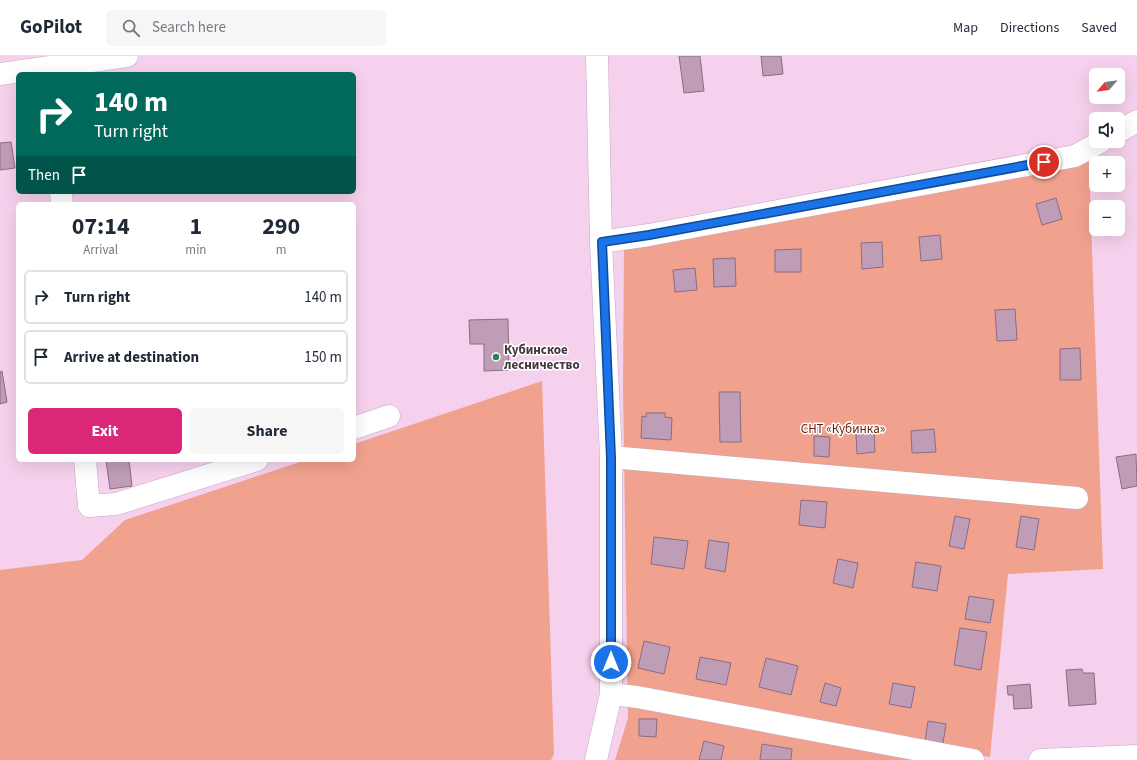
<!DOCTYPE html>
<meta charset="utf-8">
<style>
body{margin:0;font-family:"Source Sans 3",sans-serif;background:#f6f6f7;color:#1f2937;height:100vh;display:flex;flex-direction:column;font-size:15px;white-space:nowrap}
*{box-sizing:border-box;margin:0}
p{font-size:13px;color:#747a83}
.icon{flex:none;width:22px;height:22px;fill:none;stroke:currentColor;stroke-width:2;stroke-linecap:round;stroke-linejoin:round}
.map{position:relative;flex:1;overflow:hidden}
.drawer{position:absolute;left:16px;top:146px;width:340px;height:260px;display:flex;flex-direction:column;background:#fff;border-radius:6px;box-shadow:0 4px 16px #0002}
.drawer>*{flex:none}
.hud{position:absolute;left:16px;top:16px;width:340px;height:122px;border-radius:6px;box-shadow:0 4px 16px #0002;background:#00695c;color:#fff;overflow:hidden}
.needle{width:26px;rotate:242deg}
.fabs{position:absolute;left:1089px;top:12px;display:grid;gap:8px}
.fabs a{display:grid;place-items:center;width:36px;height:36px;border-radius:6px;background:#fff;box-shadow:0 4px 16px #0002;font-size:20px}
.pin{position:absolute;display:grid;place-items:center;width:34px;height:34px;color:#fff;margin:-17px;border:2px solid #fff;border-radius:50%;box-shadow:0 1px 4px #0007}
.me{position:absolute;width:44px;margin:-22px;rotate:0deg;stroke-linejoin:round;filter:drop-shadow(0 0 3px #0008)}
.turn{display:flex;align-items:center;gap:14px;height:84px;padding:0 12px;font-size:18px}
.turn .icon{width:52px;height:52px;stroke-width:2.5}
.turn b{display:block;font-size:28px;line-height:34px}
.then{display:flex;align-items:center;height:38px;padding:0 12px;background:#0003;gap:8px;font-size:15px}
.eta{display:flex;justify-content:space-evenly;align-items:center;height:68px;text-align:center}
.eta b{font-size:24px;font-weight:700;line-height:28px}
.action{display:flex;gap:8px;margin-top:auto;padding:8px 12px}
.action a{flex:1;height:46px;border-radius:6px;background:#db2777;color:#fff;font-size:16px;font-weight:700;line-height:46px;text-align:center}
.action a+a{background:#f6f6f7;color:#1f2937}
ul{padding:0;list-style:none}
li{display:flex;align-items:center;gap:12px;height:54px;margin:0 8px 6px;padding:0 4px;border:2px solid #e0e1e3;border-radius:6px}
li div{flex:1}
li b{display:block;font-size:15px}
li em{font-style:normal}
header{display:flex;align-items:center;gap:24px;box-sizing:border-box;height:56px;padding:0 20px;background:#fff;border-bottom:1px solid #e0e1e3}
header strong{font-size:19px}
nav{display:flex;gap:22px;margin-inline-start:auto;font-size:14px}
.search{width:280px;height:36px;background:#f6f6f7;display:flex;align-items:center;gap:10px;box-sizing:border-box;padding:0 14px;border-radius:6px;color:#747a83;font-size:15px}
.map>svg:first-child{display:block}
.green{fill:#f0a28e}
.building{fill:#bf9db7;stroke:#8c6b84}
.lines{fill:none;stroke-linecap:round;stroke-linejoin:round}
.minor-casing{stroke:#c9a6c0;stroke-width:23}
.minor{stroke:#fff;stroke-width:22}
.route-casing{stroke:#114b97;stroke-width:10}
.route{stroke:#1a73e8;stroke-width:7}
.poi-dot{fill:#2e8052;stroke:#fff;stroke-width:1.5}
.labels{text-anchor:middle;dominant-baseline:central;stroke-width:3;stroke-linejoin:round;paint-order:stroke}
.poi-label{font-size:13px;font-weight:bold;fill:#453741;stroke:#fff;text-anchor:start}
.park-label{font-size:13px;fill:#681d08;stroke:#fff}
</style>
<header>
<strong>GoPilot</strong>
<div class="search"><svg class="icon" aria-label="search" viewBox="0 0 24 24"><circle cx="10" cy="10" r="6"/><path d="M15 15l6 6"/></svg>Search here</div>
<nav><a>Map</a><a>Directions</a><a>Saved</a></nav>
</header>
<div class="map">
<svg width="1137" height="704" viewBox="0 0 1137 704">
<rect width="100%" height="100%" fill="#f6d1ed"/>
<path class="green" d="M 1089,106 L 1103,513 L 1008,518 L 990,701 L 948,694 L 945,704 L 615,704 L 628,662 L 623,333 L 624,188 Z
M 542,325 L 554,698 L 551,704 L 0,704 L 0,514 L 82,504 L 125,464 L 306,404 L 354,404 L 354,388 Z"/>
<path class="building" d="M 679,0 L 700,0 L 704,35 L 684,37 Z
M 761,0 L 781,0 L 783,18 L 763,20 Z
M 11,86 L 15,112 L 0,114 L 0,87 Z
M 1056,142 L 1062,163 L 1042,169 L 1036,148 Z
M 940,179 L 942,203 L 921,205 L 919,181 Z
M 882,186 L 883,211 L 862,213 L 861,187 Z
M 801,193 L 801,216 L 775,216 L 775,194 Z
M 735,202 L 736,230 L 714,231 L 713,203 Z
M 695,212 L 697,234 L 675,236 L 673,214 Z
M 1015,253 L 1017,284 L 997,285 L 995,254 Z
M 508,263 L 509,314 L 484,315 L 484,288 L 470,288 L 469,264 Z
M 1080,292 L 1081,324 L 1060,324 L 1060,293 Z
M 2,315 L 7,346 L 0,348 L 0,316 Z
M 719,336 L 740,336 L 741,386 L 720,386 Z
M 646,357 L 665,357 L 665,361 L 672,362 L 671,384 L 641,382 L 642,360 L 646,361 Z
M 934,373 L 936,396 L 912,397 L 911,375 Z
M 874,377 L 875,396 L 857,398 L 856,378 Z
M 814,380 L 830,381 L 829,401 L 814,400 Z
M 1136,398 L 1137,430 L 1122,433 L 1116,401 Z
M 106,404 L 129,404 L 132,430 L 110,433 Z
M 801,444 L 827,446 L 825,472 L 799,469 Z
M 955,460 L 970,463 L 964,493 L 949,490 Z
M 1021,460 L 1039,463 L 1034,494 L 1016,491 Z
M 654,481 L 688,485 L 684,513 L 651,508 Z
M 709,484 L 729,487 L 725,516 L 705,512 Z
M 838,503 L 858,507 L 853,532 L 833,527 Z
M 916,506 L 941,510 L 937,535 L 912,531 Z
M 969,540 L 994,544 L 990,567 L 965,563 Z
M 960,572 L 987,576 L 981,614 L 954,609 Z
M 644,585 L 670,591 L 664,618 L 638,612 Z
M 700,601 L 731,607 L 726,629 L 696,623 Z
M 766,602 L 798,610 L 791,639 L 759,631 Z
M 1082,613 L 1083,617 L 1094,617 L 1096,648 L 1069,650 L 1066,614 Z
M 825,627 L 841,632 L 836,650 L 820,646 Z
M 893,627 L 915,631 L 911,652 L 889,648 Z
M 1030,628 L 1032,652 L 1014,653 L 1013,639 L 1008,639 L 1007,630 Z
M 639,663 L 657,663 L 656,681 L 639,680 Z
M 928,665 L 946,668 L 943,687 L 925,685 Z
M 704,685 L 724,690 L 721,704 L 699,704 Z
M 762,688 L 792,693 L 791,704 L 760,704 Z"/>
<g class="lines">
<defs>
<path id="minor" d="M 0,18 L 127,0
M 1118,76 L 1137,65
M 61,136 L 62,148
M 601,186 L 649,179 L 1075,100 L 1102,85
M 354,372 L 389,360
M 611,401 L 1077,442
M 85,404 L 89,450 L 116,448 L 257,404
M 611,638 L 637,641 L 973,704
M 596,704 L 611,638 L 611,401 L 601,186 L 597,0
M 1040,704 L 1137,700"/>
</defs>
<use href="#minor" class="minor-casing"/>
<use href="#minor" class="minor"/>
</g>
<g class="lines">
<defs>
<path id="route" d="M 611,606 L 611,402 L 602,186 L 649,179 L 1044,106"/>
</defs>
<use href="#route" class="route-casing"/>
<use href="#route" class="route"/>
</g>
<circle class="poi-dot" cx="496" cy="301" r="4"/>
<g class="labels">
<g class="poi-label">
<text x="504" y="294">Кубинское<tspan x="504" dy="15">лесничество</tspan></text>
</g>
<g class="park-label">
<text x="843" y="373">СНТ «Кубинка»</text>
</g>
</g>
</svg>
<div class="fabs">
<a><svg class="needle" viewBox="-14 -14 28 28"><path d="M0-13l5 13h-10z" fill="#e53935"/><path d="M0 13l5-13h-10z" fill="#747a83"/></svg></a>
<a><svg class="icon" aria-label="sound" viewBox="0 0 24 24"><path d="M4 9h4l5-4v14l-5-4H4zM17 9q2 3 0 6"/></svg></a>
<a>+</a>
<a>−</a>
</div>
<div class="pin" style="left:1044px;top:106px;background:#d93025"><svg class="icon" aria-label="arrive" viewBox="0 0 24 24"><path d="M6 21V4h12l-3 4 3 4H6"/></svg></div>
<svg class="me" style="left:611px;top:606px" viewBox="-20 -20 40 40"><circle r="17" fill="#1a73e8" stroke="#fff" stroke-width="3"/><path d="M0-11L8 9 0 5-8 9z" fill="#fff"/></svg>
<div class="hud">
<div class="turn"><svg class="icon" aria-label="right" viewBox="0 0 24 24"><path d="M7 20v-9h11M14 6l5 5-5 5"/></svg><div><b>140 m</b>Turn right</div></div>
<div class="then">Then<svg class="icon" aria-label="arrive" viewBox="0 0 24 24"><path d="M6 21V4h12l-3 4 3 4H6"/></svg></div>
</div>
<section class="drawer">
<div class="eta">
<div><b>07:14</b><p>Arrival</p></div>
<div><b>1</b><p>min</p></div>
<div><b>290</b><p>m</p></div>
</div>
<ul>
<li><svg class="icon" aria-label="right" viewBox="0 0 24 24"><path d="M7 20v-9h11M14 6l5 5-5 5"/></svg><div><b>Turn right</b></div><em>140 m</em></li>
<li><svg class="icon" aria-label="arrive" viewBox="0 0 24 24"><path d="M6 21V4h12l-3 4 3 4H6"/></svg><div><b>Arrive at destination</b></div><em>150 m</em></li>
</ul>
<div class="action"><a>Exit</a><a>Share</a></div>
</section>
</div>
